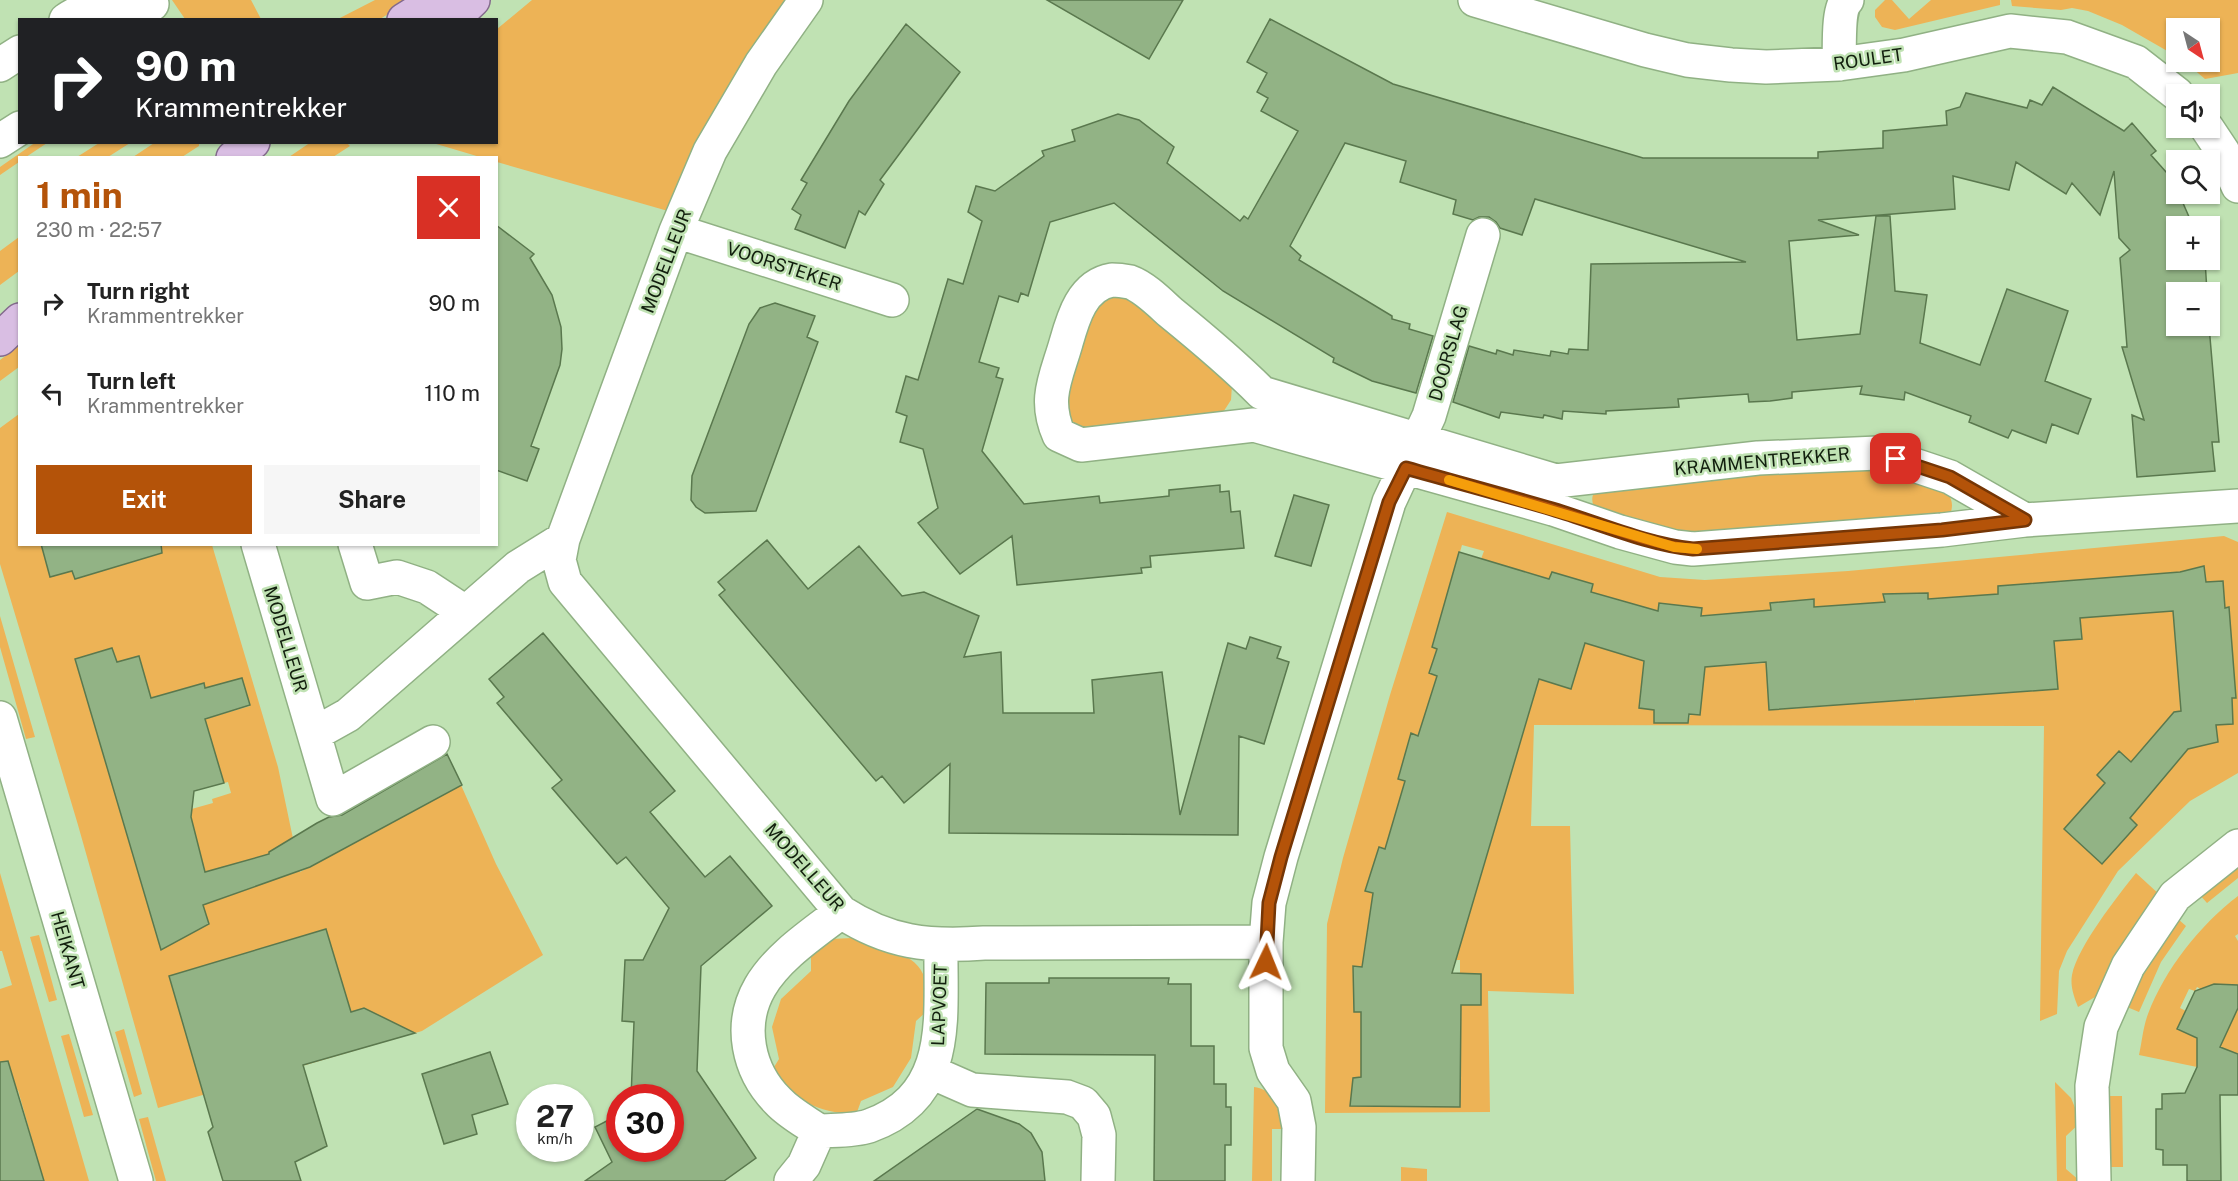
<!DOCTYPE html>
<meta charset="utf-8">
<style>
body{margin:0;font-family:"Public Sans",sans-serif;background:#f6f6f6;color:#222;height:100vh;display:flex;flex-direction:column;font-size:22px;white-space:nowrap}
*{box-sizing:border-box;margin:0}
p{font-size:20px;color:#767676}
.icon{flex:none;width:33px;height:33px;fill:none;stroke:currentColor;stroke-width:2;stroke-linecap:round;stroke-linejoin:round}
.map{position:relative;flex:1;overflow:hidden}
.drawer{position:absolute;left:18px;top:156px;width:480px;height:390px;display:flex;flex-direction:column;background:#fff;border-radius:0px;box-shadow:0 2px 4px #0004}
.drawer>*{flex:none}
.guide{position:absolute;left:18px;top:18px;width:480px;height:126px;border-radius:0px;box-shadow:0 2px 4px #0004;background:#202124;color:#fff;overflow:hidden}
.needle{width:39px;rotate:144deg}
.buttons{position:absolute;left:2166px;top:18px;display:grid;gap:12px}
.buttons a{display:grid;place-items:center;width:54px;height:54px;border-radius:0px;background:#fff;box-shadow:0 2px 4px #0004;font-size:30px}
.speed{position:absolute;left:516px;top:1084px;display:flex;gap:12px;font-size:30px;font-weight:700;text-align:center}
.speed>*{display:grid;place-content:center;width:78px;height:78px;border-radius:50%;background:#fff;box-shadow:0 2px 4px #0004;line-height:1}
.speed small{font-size:15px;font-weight:400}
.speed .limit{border:9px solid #d22;background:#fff;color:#111}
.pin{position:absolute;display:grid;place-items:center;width:51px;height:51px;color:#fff;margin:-26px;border-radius:12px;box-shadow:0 3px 9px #0006}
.me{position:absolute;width:66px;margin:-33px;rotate:2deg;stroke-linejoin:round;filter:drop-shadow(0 0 4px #0008)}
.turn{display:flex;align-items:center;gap:21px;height:126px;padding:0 18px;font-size:27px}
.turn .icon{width:78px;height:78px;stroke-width:2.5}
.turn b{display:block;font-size:42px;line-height:51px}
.round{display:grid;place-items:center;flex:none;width:63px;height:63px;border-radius:0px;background:#f6f6f6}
.head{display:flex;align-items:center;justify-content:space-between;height:102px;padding:0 18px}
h1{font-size:36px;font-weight:700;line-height:45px;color:#b45309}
.cta{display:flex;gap:12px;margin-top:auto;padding:12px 18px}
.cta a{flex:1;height:69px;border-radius:0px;background:#b45309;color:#fff;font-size:24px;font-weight:700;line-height:69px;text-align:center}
.cta a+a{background:#f6f6f6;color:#222}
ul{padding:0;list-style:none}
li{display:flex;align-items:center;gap:18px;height:90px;padding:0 18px}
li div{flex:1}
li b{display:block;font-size:22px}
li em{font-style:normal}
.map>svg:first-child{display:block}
.green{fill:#edb356;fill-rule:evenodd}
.building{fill:#92b385;stroke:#5a784e;stroke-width:1.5}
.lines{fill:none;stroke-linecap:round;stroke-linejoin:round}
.minor-casing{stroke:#90b184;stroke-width:36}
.major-casing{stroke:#836a8c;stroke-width:36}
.minor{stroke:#fff;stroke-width:33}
.major{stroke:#d9bee3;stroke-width:33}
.route-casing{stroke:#753606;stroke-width:15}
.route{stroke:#b45309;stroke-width:10}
.slow{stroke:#f59e0b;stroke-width:10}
.labels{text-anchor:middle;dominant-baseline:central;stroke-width:5;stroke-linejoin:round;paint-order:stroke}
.street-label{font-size:18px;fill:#121f0e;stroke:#c0e2b3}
</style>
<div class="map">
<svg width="2238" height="1181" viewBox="0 0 2238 1181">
<rect width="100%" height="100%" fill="#c0e2b3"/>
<path class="green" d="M 172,0 L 251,0 L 261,19 L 185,19 Z
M 375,0 L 411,0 L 380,19 L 336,20 Z
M 532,0 L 787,0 L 668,211 L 497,162 L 496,158 L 480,157 L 433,143 L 496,142 L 497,29 Z
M 1885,0 L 1892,0 L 1909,19 L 1931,0 L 2000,0 L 2000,5 L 1895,30 L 1882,27 L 1875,17 L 1875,10 Z
M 2011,0 L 2238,0 L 2238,73 L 2205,79 L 2185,62 L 2210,62 L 2210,28 L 2176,28 L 2176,56 L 2122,25 L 2088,11 L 2072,8 L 2061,10 L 2012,6 Z
M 36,142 L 47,143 L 26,157 L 20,158 L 19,162 L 0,175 L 0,167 Z
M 311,142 L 347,143 L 350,146 L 333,157 L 289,157 Z
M 99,143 L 99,142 L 130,143 L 108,157 L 77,157 Z
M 154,143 L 154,142 L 199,143 L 199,146 L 182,157 L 133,157 Z
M 19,237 L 19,271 L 0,285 L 0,251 Z
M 1108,295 L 1126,295 L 1232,385 L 1231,400 L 1220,417 L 1088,434 L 1069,421 L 1063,409 L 1084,320 Z
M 19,346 L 19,367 L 0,381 L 0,360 Z
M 19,414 L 20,544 L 212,545 L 278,767 L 300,872 L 461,785 L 496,864 L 543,955 L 422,1031 L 158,1108 L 78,825 L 0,564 L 0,428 ZM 242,678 L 250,706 L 136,739 L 155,697 L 203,683 L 206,689 ZM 147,755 L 219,767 L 224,783 L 228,782 L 231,793 L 212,799 L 213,803 L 188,810 L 148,906 L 107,767 Z
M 1883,466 L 1944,489 C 1953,499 1954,505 1949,518 L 1686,536 L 1595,510 C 1590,498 1592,494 1600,484 Z
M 1447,512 L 1660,577 L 1705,580 L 1848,571 L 2224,536 L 2238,542 L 2238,773 L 2190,801 L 2118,871 L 2067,951 L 2059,971 L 2057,1014 L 2040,1021 L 2044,726 L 1534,725 L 1531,826 L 1570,826 L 1574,994 L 1488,991 L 1490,1112 L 1325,1113 L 1327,924 L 1343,858 L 1390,695 ZM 1462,545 L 1484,551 L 1481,559 L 1549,579 L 1552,572 L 1593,584 L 1591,592 L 1658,611 L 1659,603 L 1702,608 L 1701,616 L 1771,611 L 1770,603 L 1813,600 L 1814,608 L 1885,602 L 1884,594 L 1928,593 L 1928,599 L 1998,594 L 1998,586 L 2041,583 L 2078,588 L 2082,639 L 2054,641 L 2058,689 L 1915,699 L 1915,703 L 1914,699 L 1883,702 L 1879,654 L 1827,658 L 1831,706 L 1770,710 L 1766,663 L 1705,667 L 1688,723 L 1654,722 L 1654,710 L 1639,708 L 1644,660 L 1585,643 L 1571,689 L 1539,679 L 1530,708 L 1485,694 L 1415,960 L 1460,960 L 1460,973 L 1481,974 L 1481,1004 L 1460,1005 L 1459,1107 L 1350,1106 L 1353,1105 L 1361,1082 L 1361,1012 L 1354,1011 L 1353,966 L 1362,967 L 1373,893 L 1365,890 L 1379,847 L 1386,849 L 1406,781 L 1398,778 L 1411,734 L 1418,739 L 1438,672 L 1430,671 L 1437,649 L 1432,647 Z
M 0,616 L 35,737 L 26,739 L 0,647 Z
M 2238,862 L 2238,878 L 2207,903 L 2199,894 Z
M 0,873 L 89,1181 L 44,1181 L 0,1146 L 31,1136 L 18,1090 L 0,1095 L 0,989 L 12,985 L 2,951 L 0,951 Z
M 2136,873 L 2160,895 L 2139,919 L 2102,989 L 2095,997 L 2078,1007 C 2074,997 2070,986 2072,975 C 2078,946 2117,897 2136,873 Z
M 2238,896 L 2238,934 L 2235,936 L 2238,941 L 2238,1006 L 2220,984 L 2214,984 L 2204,991 L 2197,987 L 2195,991 L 2189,989 L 2180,1008 L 2186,1011 L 2178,1029 L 2207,1043 L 2197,1067 L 2139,1055 C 2142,1042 2143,1027 2148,1014 C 2165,969 2200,925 2238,896 Z
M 2178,919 L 2186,926 L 2161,962 L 2139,1012 L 2127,1007 L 2152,956 Z
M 39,935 L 57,1000 L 49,1002 L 30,937 Z
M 852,938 C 873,946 913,950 923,974 C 927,985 925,1000 926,1012 L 916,1021 L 911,1058 L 893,1087 L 861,1101 L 856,1115 C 813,1111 800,1102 771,1072 L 779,1059 L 772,1027 L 781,999 L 811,971 L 811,954 L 831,939 Z
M 2238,1008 L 2238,1054 L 2220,1047 Z
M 124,1029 L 142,1094 L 134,1097 L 115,1032 Z
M 69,1034 L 93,1115 L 84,1117 L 61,1036 Z
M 2055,1082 L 2071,1098 L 2081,1122 L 2066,1136 L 2066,1169 L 2080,1181 L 2057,1181 Z
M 1254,1087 C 1277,1090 1279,1110 1284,1129 L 1272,1129 L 1272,1181 L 1252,1181 Z
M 2110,1096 L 2122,1096 L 2123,1167 L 2111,1167 Z
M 148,1117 L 166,1181 L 156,1181 L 139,1119 Z
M 1401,1167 L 1427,1169 L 1427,1181 L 1401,1181 Z"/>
<path class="building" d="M 1047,0 L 1183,0 L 1149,59 Z
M 1270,19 L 1393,84 L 1643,158 L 1818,158 L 1818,152 L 1883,148 L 1883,131 L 1947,125 L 1946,111 L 1960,107 L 1966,93 L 2027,108 L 2030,100 L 2042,105 L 2053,87 L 2124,131 L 2132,123 L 2156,151 L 2151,155 L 2175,182 L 2176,194 L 2179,194 L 2193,226 L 2176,226 L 2176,260 L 2205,260 L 2207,292 L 2176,292 L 2176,326 L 2209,326 L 2219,442 L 2212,442 L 2215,471 L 2137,477 L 2132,415 L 2144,420 L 2122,347 L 2127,347 L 2120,258 L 2130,250 L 2119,238 L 2114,171 L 2100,215 L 2072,183 L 2066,194 L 2016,162 L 2009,190 L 1953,176 L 1955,209 L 1818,220 L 1859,235 L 1789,241 L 1797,340 L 1860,334 L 1876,216 L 1890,216 L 1895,291 L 1927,295 L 1920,343 L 1980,365 L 2007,289 L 2068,311 L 2045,381 L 2091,399 L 2078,434 L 2052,424 L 2046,443 L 2012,430 L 2008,438 L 1969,422 L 1971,416 L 1905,392 L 1904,400 L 1860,394 L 1862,386 L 1792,392 L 1792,398 L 1770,401 L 1749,402 L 1748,394 L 1678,399 L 1679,407 L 1606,411 L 1606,414 L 1563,411 L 1562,419 L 1544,415 L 1543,418 L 1501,412 L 1499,418 L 1453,402 L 1469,346 L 1496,354 L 1497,350 L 1513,355 L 1514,350 L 1550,356 L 1551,351 L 1568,354 L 1569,349 L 1588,350 L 1591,264 L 1746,262 L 1535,199 L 1522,235 L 1500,228 L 1496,222 L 1489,217 L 1479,217 L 1473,220 L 1453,214 L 1456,200 L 1400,182 L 1406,161 L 1345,143 L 1290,246 L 1301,256 L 1299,260 L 1392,316 L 1392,319 L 1410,324 L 1409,329 L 1433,336 L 1416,393 L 1372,381 L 1333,362 L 1334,358 L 1223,291 L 1114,203 L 1050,222 L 1028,296 L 1021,293 L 1018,302 L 999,296 L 979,362 L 999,368 L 996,377 L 1003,379 L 982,451 L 1024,504 L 1099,496 L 1100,503 L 1160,497 L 1169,496 L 1169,490 L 1220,485 L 1220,492 L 1229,491 L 1231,512 L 1240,511 L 1244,548 L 1150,556 L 1151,567 L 1141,568 L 1142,573 L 1017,585 L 1012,536 L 960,574 L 918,523 L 938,508 L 923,449 L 900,442 L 907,416 L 896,412 L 906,376 L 918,380 L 948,279 L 963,284 L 982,221 L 968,212 L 976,186 L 995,191 L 1044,156 L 1042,151 L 1075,141 L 1072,130 L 1118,114 L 1139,120 L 1174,147 L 1167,163 L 1240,221 L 1244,216 L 1248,219 L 1298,131 L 1261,111 L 1268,98 L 1257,92 L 1267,73 L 1247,62 Z
M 906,24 L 960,72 L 880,180 L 884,184 L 865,215 L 859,211 L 845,248 L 795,229 L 801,215 L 792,209 L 807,183 L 801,180 L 849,101 Z
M 496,225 L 534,254 L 530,258 L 552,295 L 561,327 L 562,349 L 560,365 L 531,446 L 539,449 L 527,481 L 496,470 Z
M 775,303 L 815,316 L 807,337 L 818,342 L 756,511 L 705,513 L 696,507 L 691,500 L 692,476 L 749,324 L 760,308 Z
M 1294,495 L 1329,505 L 1311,566 L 1275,556 Z
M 767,540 L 808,589 L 859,546 L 902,596 L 924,592 L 979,616 L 964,657 L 1001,652 L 1003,713 L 1094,713 L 1092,680 L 1162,672 L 1180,815 L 1228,643 L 1246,649 L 1250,637 L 1281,647 L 1277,658 L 1289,662 L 1264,744 L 1239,736 L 1238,835 L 949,833 L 950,764 L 904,803 L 882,776 L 876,781 L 719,595 L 725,590 L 718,582 Z
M 41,544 L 161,544 L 162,553 L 75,579 L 72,571 L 50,577 Z
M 1459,552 L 1549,579 L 1552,572 L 1593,584 L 1591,592 L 1658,611 L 1659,603 L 1702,608 L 1701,616 L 1771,610 L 1770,603 L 1814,599 L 1814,607 L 1885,602 L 1883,594 L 1928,593 L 1928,599 L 1998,594 L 1998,586 L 2180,572 L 2204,566 L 2206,582 L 2223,581 L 2225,608 L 2229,607 L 2236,698 L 2232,698 L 2233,724 L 2216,725 L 2218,742 L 2188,749 L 2130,818 L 2137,825 L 2102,864 L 2064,829 L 2105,783 L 2097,775 L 2119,751 L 2131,762 L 2174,712 L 2181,711 L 2173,611 L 2080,618 L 2082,639 L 2054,641 L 2058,689 L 1769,710 L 1766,662 L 1705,667 L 1700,715 L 1689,714 L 1688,723 L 1654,723 L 1654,710 L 1639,708 L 1644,661 L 1585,643 L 1571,689 L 1539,679 L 1452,973 L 1481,974 L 1481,1005 L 1461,1005 L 1460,1107 L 1350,1106 L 1353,1078 L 1361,1077 L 1361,1012 L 1354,1012 L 1353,966 L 1362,967 L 1373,893 L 1365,891 L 1379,847 L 1385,849 L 1405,781 L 1398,779 L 1411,733 L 1418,736 L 1437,676 L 1429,673 L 1437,649 L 1432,647 Z
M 543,633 L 675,791 L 650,812 L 705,877 L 730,856 L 772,906 L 701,966 L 697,1071 L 756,1158 L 724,1181 L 585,1181 L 612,1162 L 595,1127 L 620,1114 L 620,1149 L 670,1149 L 670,1098 L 631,1098 L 634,1022 L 622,1021 L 625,960 L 643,960 L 669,908 L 626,857 L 617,864 L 552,788 L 562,780 L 497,703 L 504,697 L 489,679 Z
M 112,648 L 117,662 L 139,656 L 151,698 L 204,683 L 205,688 L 242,678 L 250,705 L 205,719 L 224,783 L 194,791 L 191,817 L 205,872 L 269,854 L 269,852 L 317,823 L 329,817 L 342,815 L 447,754 L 462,785 L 310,867 L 203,905 L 209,924 L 161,950 L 75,659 Z
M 326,929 L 351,1012 L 364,1008 L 415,1033 L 303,1065 L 327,1146 L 295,1162 L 301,1181 L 223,1181 L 208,1132 L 213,1127 L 169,976 Z
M 1049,978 L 1169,978 L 1168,984 L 1191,984 L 1191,1046 L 1214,1046 L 1214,1084 L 1226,1084 L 1226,1107 L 1231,1107 L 1231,1145 L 1225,1145 L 1225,1181 L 1154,1181 L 1155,1055 L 985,1054 L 986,983 L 1049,983 Z
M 2214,984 L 2238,985 L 2238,1008 L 2220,1047 L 2238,1054 L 2238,1095 L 2220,1095 L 2221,1181 L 2187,1181 L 2187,1165 L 2163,1165 L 2163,1150 L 2156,1149 L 2156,1109 L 2162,1109 L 2162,1094 L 2185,1093 L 2197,1067 L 2197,1038 L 2177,1029 L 2195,991 Z
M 490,1052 L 508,1104 L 472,1115 L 477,1134 L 444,1144 L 422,1074 Z
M 8,1061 L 44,1181 L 0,1181 L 0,1062 Z
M 977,1109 L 1019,1124 L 1031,1133 L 1042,1152 L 1045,1181 L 874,1181 Z"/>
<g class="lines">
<defs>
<path id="minor" d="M 806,0 L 761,64 L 710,151 L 676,231 L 563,539 L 559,560 L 565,582 L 841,912 C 889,943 928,947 984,943 L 1266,942
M 1475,0 L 1645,50 L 1687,60 L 1731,65 L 1766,67 L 1839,64 L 1904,55 L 2010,31 L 2067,37 L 2136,62 L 2177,94
M 66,20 C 91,2 122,4 152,4
M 1839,64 C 1840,50 1837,10 1847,0
M 0,65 L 20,52
M 2207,128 L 2223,152 L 2238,186
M 0,141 L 20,128
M 676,231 L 892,300
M 2025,520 L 1950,477 L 1878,453 L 1758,458 L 1556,481 L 1262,393 C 1233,364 1202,338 1170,312 C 1159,302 1144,287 1130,282 C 1125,281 1116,280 1112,280 C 1082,285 1073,318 1066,343 C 1056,378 1043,399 1059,435 L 1081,445 L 1254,425 L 1553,509 L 1620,532 L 1675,547 L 1693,549 L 1942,530 L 2025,520 L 2238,506
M 258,544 L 314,734 L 348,715 L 518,567 L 563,539
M 355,544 L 367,583 L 397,577 L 427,587 L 465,612
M 0,718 L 136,1181
M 314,734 L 333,799 L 433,742
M 931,1072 L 972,1090 L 1067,1097 L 1083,1103 L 1094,1116 L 1099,1135 L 1098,1181
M 819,1131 C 806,1122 789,1113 778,1101 C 748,1071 738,1025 760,987 C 778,956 814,933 841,912
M 791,1181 L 804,1165 L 819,1131 C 834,1130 854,1131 869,1126 C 953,1096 940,1018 941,946
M 1298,1181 L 1299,1127 L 1294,1101 L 1273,1071 L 1266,1048 L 1266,942 L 1269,903 L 1281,857 L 1389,502 L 1429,416 L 1483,235
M 2094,1181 L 2092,1086 L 2101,1027 L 2128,966 L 2175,896 L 2238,846"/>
<path id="major" d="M 404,20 L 436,0
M 452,20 L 473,0
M 233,158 L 253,142
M 0,339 L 20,320"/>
</defs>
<use href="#minor" class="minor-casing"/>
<use href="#major" class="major-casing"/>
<use href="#minor" class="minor"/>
<use href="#major" class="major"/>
</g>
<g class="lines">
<defs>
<path id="route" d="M 1266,962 L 1269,903 L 1281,857 L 1389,502 L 1406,468 C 1455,482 1504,495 1552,509 C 1599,523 1645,544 1693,549 L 1942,530 L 2025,520 L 1950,477 L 1896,459"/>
</defs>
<use href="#route" class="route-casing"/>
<use href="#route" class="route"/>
<path class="slow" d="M 1449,480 L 1674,547 L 1697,549"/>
</g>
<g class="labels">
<g class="street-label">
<text transform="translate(1868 59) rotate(-8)">ROULET</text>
<text transform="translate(666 261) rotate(-69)">MODELLEUR</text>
<text transform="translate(784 266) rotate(18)">VOORSTEKER</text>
<text transform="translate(1448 353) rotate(-74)">DOORSLAG</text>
<text transform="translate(1762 461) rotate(-5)">KRAMMENTREKKER</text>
<text transform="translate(286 639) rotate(73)">MODELLEUR</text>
<text transform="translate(805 867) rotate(49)">MODELLEUR</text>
<text transform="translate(68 950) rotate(74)">HEIKANT</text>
<text transform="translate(939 1005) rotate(-88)">LAPVOET</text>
</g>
</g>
</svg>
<div class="buttons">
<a><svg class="needle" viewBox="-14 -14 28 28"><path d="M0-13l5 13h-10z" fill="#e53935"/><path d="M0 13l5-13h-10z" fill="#767676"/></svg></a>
<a><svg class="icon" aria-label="sound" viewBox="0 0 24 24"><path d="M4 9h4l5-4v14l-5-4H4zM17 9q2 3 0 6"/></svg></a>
<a><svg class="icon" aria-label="search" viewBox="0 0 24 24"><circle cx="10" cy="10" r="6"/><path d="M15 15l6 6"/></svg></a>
<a>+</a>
<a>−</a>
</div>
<div class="speed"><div>27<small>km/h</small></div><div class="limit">30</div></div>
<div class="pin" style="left:1896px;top:459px;background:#d93025"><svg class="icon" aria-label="arrive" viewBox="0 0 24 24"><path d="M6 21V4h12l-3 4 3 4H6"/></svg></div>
<svg class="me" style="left:1266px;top:962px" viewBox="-20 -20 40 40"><path d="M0-17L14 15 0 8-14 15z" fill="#b45309" stroke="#fff" stroke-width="4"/></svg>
<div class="guide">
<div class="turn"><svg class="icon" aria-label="right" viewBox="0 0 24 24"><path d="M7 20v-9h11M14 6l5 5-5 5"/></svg><div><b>90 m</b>Krammentrekker</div></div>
</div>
<section class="drawer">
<div class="head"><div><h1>1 min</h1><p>230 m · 22:57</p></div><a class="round" style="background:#d93025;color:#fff"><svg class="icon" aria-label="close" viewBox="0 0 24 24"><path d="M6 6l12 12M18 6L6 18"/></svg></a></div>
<ul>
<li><svg class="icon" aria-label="right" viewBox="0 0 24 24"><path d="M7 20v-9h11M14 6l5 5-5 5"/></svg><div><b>Turn right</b><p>Krammentrekker</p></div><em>90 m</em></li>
<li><svg class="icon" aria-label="left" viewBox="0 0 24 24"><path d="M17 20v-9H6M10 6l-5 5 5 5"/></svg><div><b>Turn left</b><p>Krammentrekker</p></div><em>110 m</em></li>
</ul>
<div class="cta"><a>Exit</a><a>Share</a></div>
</section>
</div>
